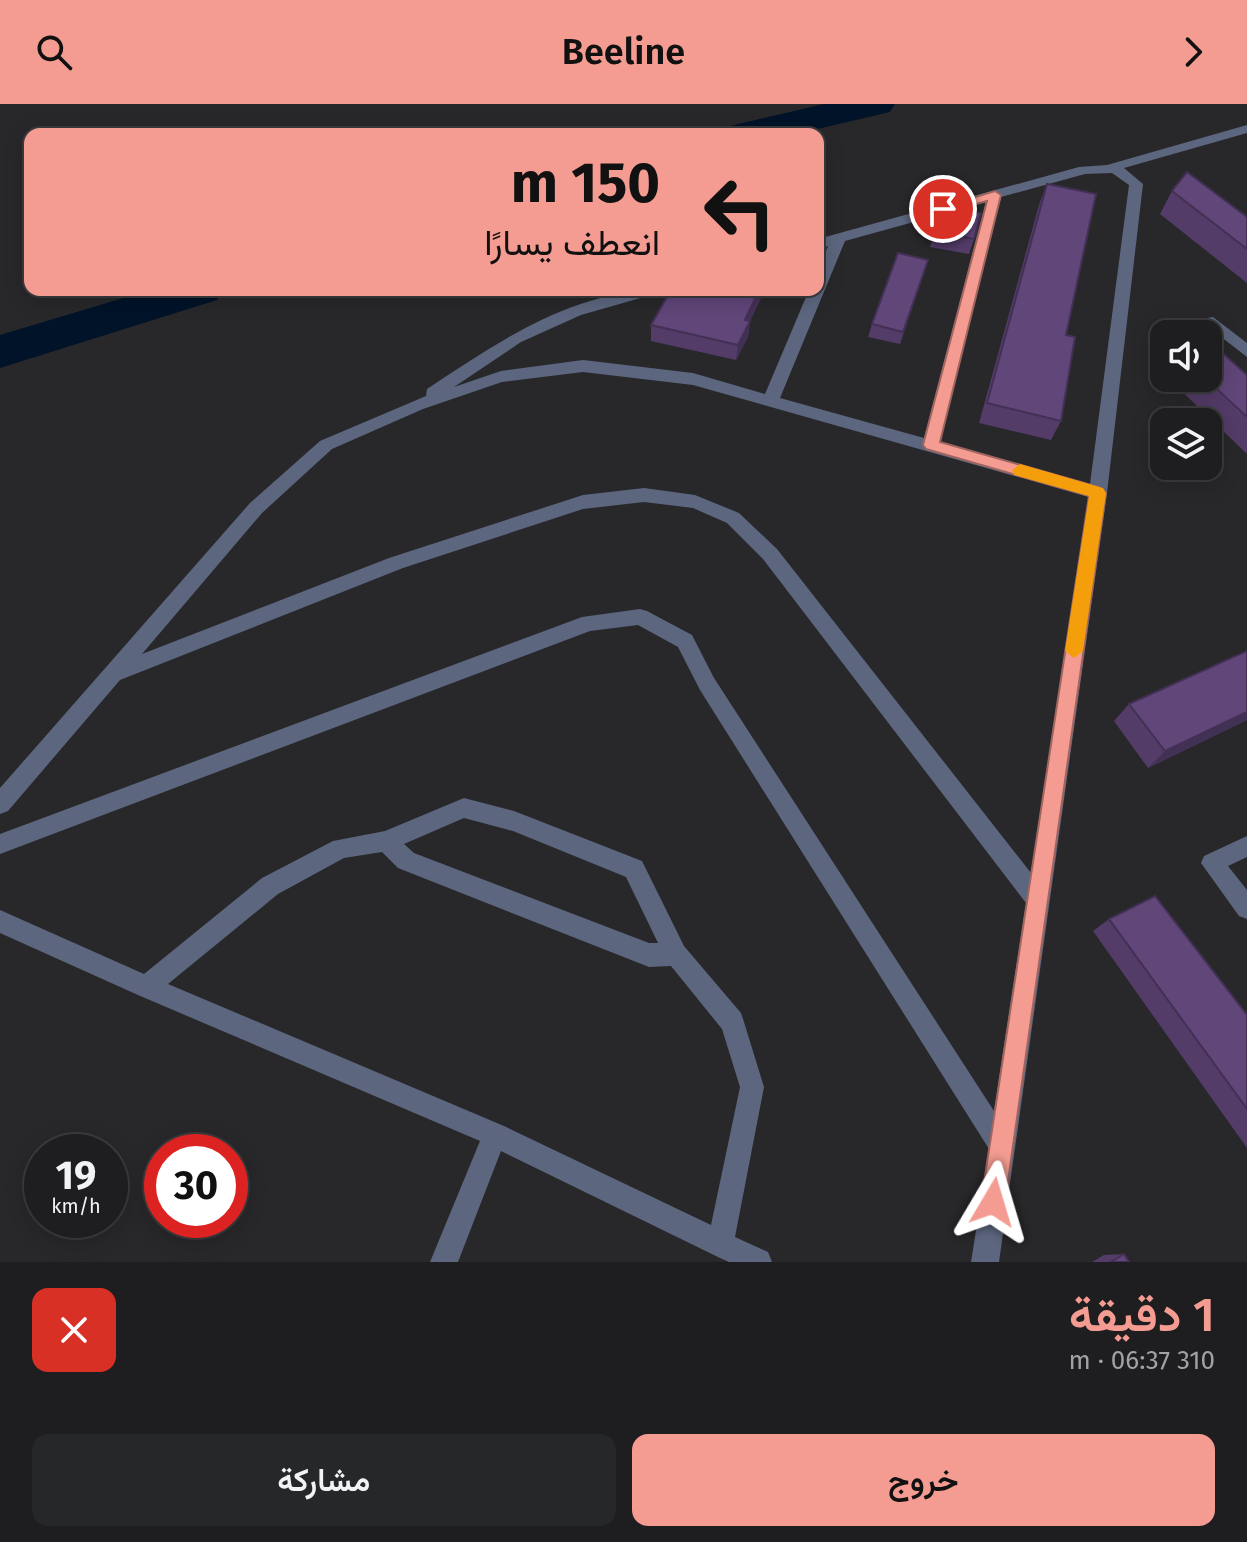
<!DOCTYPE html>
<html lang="ar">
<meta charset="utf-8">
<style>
body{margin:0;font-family:"Fira Sans",Vazirmatn,sans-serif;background:#262729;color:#f1f3f6;direction:rtl;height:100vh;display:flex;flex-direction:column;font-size:30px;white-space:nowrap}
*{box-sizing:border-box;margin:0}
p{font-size:26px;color:#a1a2a5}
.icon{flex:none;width:44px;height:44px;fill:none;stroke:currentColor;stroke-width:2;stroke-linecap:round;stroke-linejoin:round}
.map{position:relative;height:1158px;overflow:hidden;direction:ltr}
.sheet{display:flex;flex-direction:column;background:#1e1e20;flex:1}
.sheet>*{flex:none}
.hud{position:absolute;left:24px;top:24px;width:800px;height:168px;border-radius:16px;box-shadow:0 4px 20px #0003,0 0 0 2px #3c3c3e;direction:rtl;background:#f59c92;color:#111;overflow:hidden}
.buttons{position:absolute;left:1150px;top:216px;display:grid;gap:16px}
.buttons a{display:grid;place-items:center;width:72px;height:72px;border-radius:16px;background:#1e1e20;box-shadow:0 4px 20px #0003,0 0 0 2px #3c3c3e;font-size:40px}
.speed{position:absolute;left:24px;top:1030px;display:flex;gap:16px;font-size:40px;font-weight:700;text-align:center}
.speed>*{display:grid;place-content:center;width:104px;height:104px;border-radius:50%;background:#1e1e20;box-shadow:0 4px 20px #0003,0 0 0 2px #3c3c3e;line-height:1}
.speed small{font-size:20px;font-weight:400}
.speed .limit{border:12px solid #d22;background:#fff;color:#111}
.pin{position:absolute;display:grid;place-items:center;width:68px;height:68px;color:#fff;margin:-34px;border:4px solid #fff;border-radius:50%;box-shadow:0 2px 8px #0007}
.me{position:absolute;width:88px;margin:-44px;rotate:7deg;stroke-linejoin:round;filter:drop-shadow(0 0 6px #0008)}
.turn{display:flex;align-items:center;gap:28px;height:168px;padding:0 32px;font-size:36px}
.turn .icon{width:104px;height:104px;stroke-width:2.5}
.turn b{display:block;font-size:56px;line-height:68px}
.round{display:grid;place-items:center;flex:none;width:84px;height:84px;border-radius:16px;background:#262729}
.head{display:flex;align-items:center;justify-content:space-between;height:136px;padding:0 32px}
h1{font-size:48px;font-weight:600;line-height:60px;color:#f59c92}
.button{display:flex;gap:16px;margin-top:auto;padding:16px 32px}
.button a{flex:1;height:92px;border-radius:16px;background:#f59c92;color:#111;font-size:32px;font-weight:600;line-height:92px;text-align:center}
.button a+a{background:#262729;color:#f1f3f6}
header{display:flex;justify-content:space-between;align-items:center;height:104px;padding:0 32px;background:#f59c92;color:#111;font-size:36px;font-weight:600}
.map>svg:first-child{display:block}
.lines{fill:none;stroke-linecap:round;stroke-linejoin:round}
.river{fill:#001328;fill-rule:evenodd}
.minor{fill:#5c667e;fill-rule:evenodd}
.wall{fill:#533c68}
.shaded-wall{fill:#433155}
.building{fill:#604679;stroke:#433155;stroke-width:2}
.route{fill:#f59c92;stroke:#9f655f;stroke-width:2}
.slow{fill:#f59e0b}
</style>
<header><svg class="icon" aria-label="forward" viewBox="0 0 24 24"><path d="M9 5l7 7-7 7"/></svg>Beeline<svg class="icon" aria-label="search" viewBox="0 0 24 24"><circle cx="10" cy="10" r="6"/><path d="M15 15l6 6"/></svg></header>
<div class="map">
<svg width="1247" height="1158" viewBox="0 0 1247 1158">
<rect width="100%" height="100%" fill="#28282b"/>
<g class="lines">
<path class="river" d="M 824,0 L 895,0 L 890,8 L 796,30 L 724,30 L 730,22 Z
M 150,186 L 224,186 L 217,196 L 0,264 L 0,231 Z"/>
<path class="minor" d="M 1247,21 L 1247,29 L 1124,64 L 1143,80 L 1107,389 L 999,1158 L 971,1158 L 989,1045 L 700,586 L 678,543 L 638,521 L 590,527 L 0,750 L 0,730 L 582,513 L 640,505 L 647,507 L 692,531 L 714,574 L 994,1007 L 1026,799 L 763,455 L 727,419 L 693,404 L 644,398 L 583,405 L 403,464 L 120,576 L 8,707 L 0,710 L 0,684 L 250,399 L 320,337 L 426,292 L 427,285 C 498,238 573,186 661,186 L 658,189 L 581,211 L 521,238 L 454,283 L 501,267 L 583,256 L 693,269 L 765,290 L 809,186 L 818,186 L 818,166 L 828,142 L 818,145 L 818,135 L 1079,63 L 1107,61 ZM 1112,69 L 1129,81 L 1090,380 L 940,338 L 1001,93 L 1085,70 ZM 986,98 L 924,334 L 780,294 L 845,137 ZM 583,268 L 693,281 L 1089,393 L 1031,769 L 777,445 L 739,409 L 695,391 L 644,384 L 583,391 L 389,454 L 142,550 L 262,409 L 332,345 L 423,305 L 502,278 Z
M 1213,213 L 1247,239 L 1247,253 L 1207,222 L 1207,214 Z
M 464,694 L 514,707 L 642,757 L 684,842 L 741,909 L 744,918 L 764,983 L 735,1133 L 768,1148 L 772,1158 L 729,1158 L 720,1154 L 501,1047 L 458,1158 L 430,1158 L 480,1037 L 138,891 L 0,829 L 0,806 L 144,870 L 262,774 L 333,737 L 385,727 ZM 464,714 L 513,727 L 626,773 L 658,839 L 649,839 L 414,749 L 404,740 ZM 382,748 L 398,764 L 649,863 L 671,862 L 722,925 L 740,983 L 711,1121 L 504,1022 L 168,880 L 278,790 L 344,754 Z
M 1247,732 L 1247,753 L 1228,762 L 1247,786 L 1247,815 L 1239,812 L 1201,759 L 1204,752 Z"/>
</g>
<path class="wall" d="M 1047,80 L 1066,231 L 1061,317 L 1051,336 L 979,319 L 1039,101 Z
M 1172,87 L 1247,113 L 1247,179 L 1160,110 Z
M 943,102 L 974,135 L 969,150 L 930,143 Z
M 928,156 L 900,240 L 868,233 L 872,220 Z
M 764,188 L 750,217 L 748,233 L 736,256 L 651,237 L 651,221 L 705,189 Z
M 1164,241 L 1164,271 L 1153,260 Z
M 1247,271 L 1247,350 L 1168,274 L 1208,274 Z
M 1129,600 L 1247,616 L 1148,664 L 1114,617 Z
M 1109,815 L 1247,911 L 1247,1044 L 1093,827 Z
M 1124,1150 L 1129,1158 L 1092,1158 L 1104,1151 Z"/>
<path class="shaded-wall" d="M 759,186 L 764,186 L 764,188 L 750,217 L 748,233 L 736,256 L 738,241 L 745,216 Z
M 1247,608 L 1247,616 L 1148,664 L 1165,647 Z"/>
<path class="building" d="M 1187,68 L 1247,113 L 1247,145 L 1172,87 Z
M 1047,80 L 1096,90 L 1066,231 L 1075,233 L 1061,317 L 987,299 Z
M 943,102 L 981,109 L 974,135 L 935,127 Z
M 898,149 L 928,156 L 903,228 L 872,220 Z
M 671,186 L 691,186 L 705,189 L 707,186 L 759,186 L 745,216 L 750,217 L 738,241 L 651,221 Z
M 1208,236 L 1247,271 L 1247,313 L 1205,274 L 1208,274 Z
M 1247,547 L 1247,608 L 1165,647 L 1129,600 Z
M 1155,792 L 1247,911 L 1247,1005 L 1109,815 Z
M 1124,1150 L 1129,1158 L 1111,1158 Z"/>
<path class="route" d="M 995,87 L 1001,91 L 940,338 L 1098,383 L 1106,389 L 1005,1098 L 1001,1107 L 993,1110 L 984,1107 L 981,1098 L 1089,392 L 926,345 L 923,341 L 987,97 L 943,109 L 936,105 Z"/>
<path class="slow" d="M 1020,360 L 1103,384 L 1106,389 L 1083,547 L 1074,554 L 1065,547 L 1089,392 L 1014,371 L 1012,366 Z"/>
</svg>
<div class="buttons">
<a><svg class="icon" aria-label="sound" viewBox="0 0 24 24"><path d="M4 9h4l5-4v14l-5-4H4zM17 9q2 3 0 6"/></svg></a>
<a><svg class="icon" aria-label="layers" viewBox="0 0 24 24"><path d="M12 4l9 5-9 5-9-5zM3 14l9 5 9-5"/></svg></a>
</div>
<div class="speed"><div>19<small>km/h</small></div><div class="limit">30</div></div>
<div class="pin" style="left:943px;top:105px;background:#d93025"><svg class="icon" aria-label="arrive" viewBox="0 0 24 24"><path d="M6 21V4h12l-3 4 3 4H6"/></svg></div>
<svg class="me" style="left:993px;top:1098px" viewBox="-20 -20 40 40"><path d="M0-17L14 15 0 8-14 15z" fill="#f59c92" stroke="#fff" stroke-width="4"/></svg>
<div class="hud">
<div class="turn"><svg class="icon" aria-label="left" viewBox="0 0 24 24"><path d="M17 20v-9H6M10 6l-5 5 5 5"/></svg><div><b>150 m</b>انعطف يسارًا</div></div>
</div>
</div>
<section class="sheet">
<div class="head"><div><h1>1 دقيقة</h1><p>310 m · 06:37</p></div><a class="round" style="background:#d93025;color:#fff"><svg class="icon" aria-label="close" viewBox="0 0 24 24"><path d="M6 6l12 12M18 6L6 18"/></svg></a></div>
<div class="button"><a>خروج</a><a>مشاركة</a></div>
</section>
